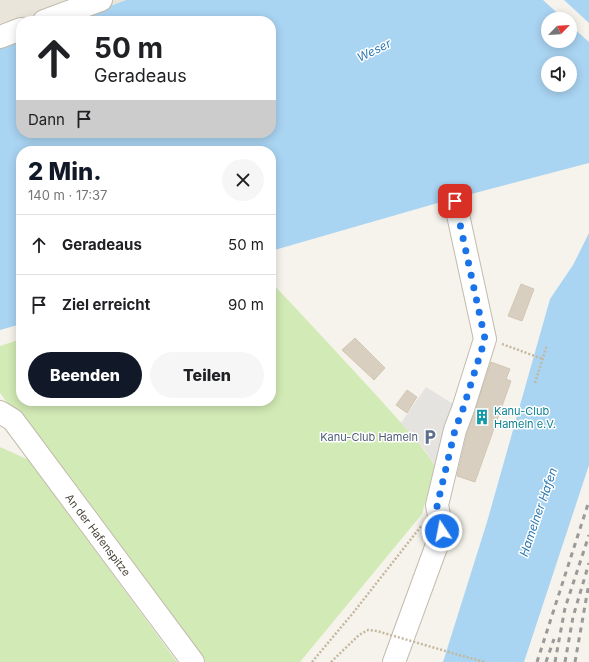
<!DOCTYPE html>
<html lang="de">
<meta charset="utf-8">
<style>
body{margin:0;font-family:Inter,sans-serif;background:#f6f6f6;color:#202124;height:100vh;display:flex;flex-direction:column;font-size:15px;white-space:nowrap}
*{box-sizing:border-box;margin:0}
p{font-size:13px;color:#757577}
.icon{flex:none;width:22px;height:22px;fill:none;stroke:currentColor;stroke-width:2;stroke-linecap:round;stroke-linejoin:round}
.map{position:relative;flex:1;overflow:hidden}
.drawer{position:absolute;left:16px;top:146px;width:260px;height:260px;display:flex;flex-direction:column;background:#fff;border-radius:16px;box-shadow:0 2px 10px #0003}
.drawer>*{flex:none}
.hud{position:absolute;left:16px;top:16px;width:260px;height:122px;border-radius:16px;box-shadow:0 2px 10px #0003;background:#fff;color:#202124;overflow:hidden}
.needle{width:26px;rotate:65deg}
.controls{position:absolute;left:541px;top:12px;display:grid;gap:8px}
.controls a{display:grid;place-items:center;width:36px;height:36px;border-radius:50%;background:#fff;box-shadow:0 2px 10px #0003;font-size:20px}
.pin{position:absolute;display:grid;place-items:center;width:34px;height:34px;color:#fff;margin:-17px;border-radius:8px;box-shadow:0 2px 6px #0006}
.me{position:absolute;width:44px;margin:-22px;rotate:349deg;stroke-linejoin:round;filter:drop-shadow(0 0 3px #0008)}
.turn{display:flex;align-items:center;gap:14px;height:84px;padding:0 12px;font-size:18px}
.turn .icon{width:52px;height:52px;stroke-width:2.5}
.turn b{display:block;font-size:28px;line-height:34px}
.then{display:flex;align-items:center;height:38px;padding:0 12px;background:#0003;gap:8px;font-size:15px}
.round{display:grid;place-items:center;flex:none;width:42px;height:42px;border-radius:21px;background:#f6f6f6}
.head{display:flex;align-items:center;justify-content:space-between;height:68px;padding:0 12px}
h1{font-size:24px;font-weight:800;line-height:30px;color:#111827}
.button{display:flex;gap:8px;margin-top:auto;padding:8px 12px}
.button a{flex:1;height:46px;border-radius:24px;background:#111827;color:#fff;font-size:16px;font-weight:800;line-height:46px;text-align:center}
.button a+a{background:#f6f6f6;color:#202124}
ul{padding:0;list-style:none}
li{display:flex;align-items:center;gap:12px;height:60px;padding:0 12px;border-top:1px solid #e0e0e0}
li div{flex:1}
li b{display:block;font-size:15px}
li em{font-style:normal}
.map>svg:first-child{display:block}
.residential{fill:#eae5da}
.green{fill:#d2eab5}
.parking{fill:#e5e3e0}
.water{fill:#a9d4f2;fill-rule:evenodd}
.pier{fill:#f6f3ec}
.building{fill:#d8cfc1;stroke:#d3c7b4}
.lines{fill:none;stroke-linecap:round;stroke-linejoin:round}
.minor-casing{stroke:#c2bbae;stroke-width:24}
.path{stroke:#c4b79f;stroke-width:2.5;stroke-dasharray:2 2;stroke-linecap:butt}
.minor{stroke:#fff;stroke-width:22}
.rail{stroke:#9a9a9a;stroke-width:3;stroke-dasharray:5 5;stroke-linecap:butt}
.path-bridge{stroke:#c4b79f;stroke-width:2.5;stroke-dasharray:2 2;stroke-linecap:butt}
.route{stroke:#1a73e8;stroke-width:7;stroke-dasharray:0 12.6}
.labels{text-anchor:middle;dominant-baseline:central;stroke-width:3;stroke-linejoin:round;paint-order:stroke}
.culture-label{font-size:11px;fill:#0d838f;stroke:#fff;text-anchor:start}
.service-label{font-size:11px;fill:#4e5e75;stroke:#fff;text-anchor:end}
.street-label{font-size:11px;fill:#4b4439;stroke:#fff}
.water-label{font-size:12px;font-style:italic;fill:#2e7ab2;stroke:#fff}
</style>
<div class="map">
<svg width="589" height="662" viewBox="0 0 589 662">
<rect width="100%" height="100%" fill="#f6f3ec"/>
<path class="residential" d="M 0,0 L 126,0 L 69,21 L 21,21 L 0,46 Z"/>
<path class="green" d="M 271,282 C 307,320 342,358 377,396 C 397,419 419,440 435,466 L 422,514 L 300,662 L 204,662 L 0,393 L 0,346 L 21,339 L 21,401 L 271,401 Z
M 0,447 L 29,460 L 177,662 L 0,662 Z"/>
<path class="parking" d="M 426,387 L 458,407 L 435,466 L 425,450 L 401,423 Z"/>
<path class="water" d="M 126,0 L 589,0 L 589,163 L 441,202 L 271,251 L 271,151 L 21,151 L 21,324 L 0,330 L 0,46 L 21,38 L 21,133 L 271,133 L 271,21 L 69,21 ZM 548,19 L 570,19 L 570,41 L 548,41 ZM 548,63 L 570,63 L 570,85 L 548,85 Z
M 589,233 L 589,465 L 524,662 L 443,662 L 487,522 L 550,299 L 573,265 Z"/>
<path class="pier" d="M 543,0 L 564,0 L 589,23 L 589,42 L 570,25 L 570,19 L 564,19 Z"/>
<path class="building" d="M 521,284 L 534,289 L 522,321 L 508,316 Z
M 355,338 L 385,368 L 374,380 L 342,350 Z
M 491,362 L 510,369 L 506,379 L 511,381 L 475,482 L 457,476 L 467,434 Z
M 407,390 L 417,397 L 407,413 L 396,405 Z"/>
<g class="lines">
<defs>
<path id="minor" d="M 44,21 L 101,0
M 0,37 L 21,29
M 0,412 L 13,420 L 193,662
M 394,662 L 442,531 L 437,505 L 455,430 L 463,409 L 485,339 L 455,201"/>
</defs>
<use href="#minor" class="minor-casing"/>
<path class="path" d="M 502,344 L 543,359
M 535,383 L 547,345
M 459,655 L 485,662
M 312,662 L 353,613 L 422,525"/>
<use href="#minor" class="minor"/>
<path class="rail" d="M 537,662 L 589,501
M 546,662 L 554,639
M 555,662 L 565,608 L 589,535
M 565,662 L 573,617 L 589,563
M 575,662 L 589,583"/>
<path class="path-bridge" d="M 331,662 L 359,635 L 368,630 L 377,631 L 459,655"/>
</g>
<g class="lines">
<path class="route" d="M 442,531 L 437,506 L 455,430 L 463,409 L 485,339 L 455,201"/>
</g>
<defs>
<symbol id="building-bare" viewBox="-9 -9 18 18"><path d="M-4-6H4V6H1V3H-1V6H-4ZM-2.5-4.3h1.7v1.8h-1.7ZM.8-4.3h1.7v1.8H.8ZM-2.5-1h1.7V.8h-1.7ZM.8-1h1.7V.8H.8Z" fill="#0f9aa8" stroke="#fff" stroke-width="2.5" paint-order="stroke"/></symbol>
<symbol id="parking-bare" viewBox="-9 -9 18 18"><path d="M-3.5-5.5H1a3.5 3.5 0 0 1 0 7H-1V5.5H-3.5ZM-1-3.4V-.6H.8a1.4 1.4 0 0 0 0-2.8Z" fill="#5c6f8a" stroke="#fff" stroke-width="2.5" paint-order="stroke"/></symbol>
</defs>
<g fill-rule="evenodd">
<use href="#building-bare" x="471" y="406" width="22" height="22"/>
<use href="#parking-bare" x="419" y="426" width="22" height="22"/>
</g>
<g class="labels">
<g class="culture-label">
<text x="494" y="411">Kanu-Club<tspan x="494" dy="13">Hameln e.V.</tspan></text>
</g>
<g class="service-label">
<text x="418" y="437">Kanu-Club Hameln</text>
</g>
<g class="street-label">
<text transform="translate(98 535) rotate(53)">An der Hafenspitze</text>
</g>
<g class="water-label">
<text transform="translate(374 50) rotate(-26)">Weser</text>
<text transform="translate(538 512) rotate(-71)">Hamelner Hafen</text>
</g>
</g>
</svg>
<div class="controls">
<a><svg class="needle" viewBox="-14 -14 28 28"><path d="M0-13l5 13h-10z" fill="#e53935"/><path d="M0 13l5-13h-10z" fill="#757577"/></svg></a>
<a><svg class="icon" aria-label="sound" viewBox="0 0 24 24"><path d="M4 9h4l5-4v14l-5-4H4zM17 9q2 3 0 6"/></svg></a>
</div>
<div class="pin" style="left:455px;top:201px;background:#d93025"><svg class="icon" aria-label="arrive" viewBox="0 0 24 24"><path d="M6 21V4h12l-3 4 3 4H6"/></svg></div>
<svg class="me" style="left:442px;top:531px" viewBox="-20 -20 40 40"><circle r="17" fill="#1a73e8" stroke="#fff" stroke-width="3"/><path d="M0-11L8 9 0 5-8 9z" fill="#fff"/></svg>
<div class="hud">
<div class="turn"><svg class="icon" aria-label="ahead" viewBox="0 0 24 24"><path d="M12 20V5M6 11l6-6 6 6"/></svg><div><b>50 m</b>Geradeaus</div></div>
<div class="then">Dann<svg class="icon" aria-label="arrive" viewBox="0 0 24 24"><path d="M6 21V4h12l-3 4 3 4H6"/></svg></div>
</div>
<section class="drawer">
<div class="head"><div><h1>2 Min.</h1><p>140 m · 17:37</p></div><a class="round"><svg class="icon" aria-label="close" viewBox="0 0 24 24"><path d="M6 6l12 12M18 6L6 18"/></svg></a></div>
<ul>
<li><svg class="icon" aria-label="ahead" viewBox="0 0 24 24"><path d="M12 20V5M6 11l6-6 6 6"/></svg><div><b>Geradeaus</b></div><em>50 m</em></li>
<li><svg class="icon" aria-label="arrive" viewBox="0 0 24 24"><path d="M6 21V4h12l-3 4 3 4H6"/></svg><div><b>Ziel erreicht</b></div><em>90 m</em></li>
</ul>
<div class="button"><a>Beenden</a><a>Teilen</a></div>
</section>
</div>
